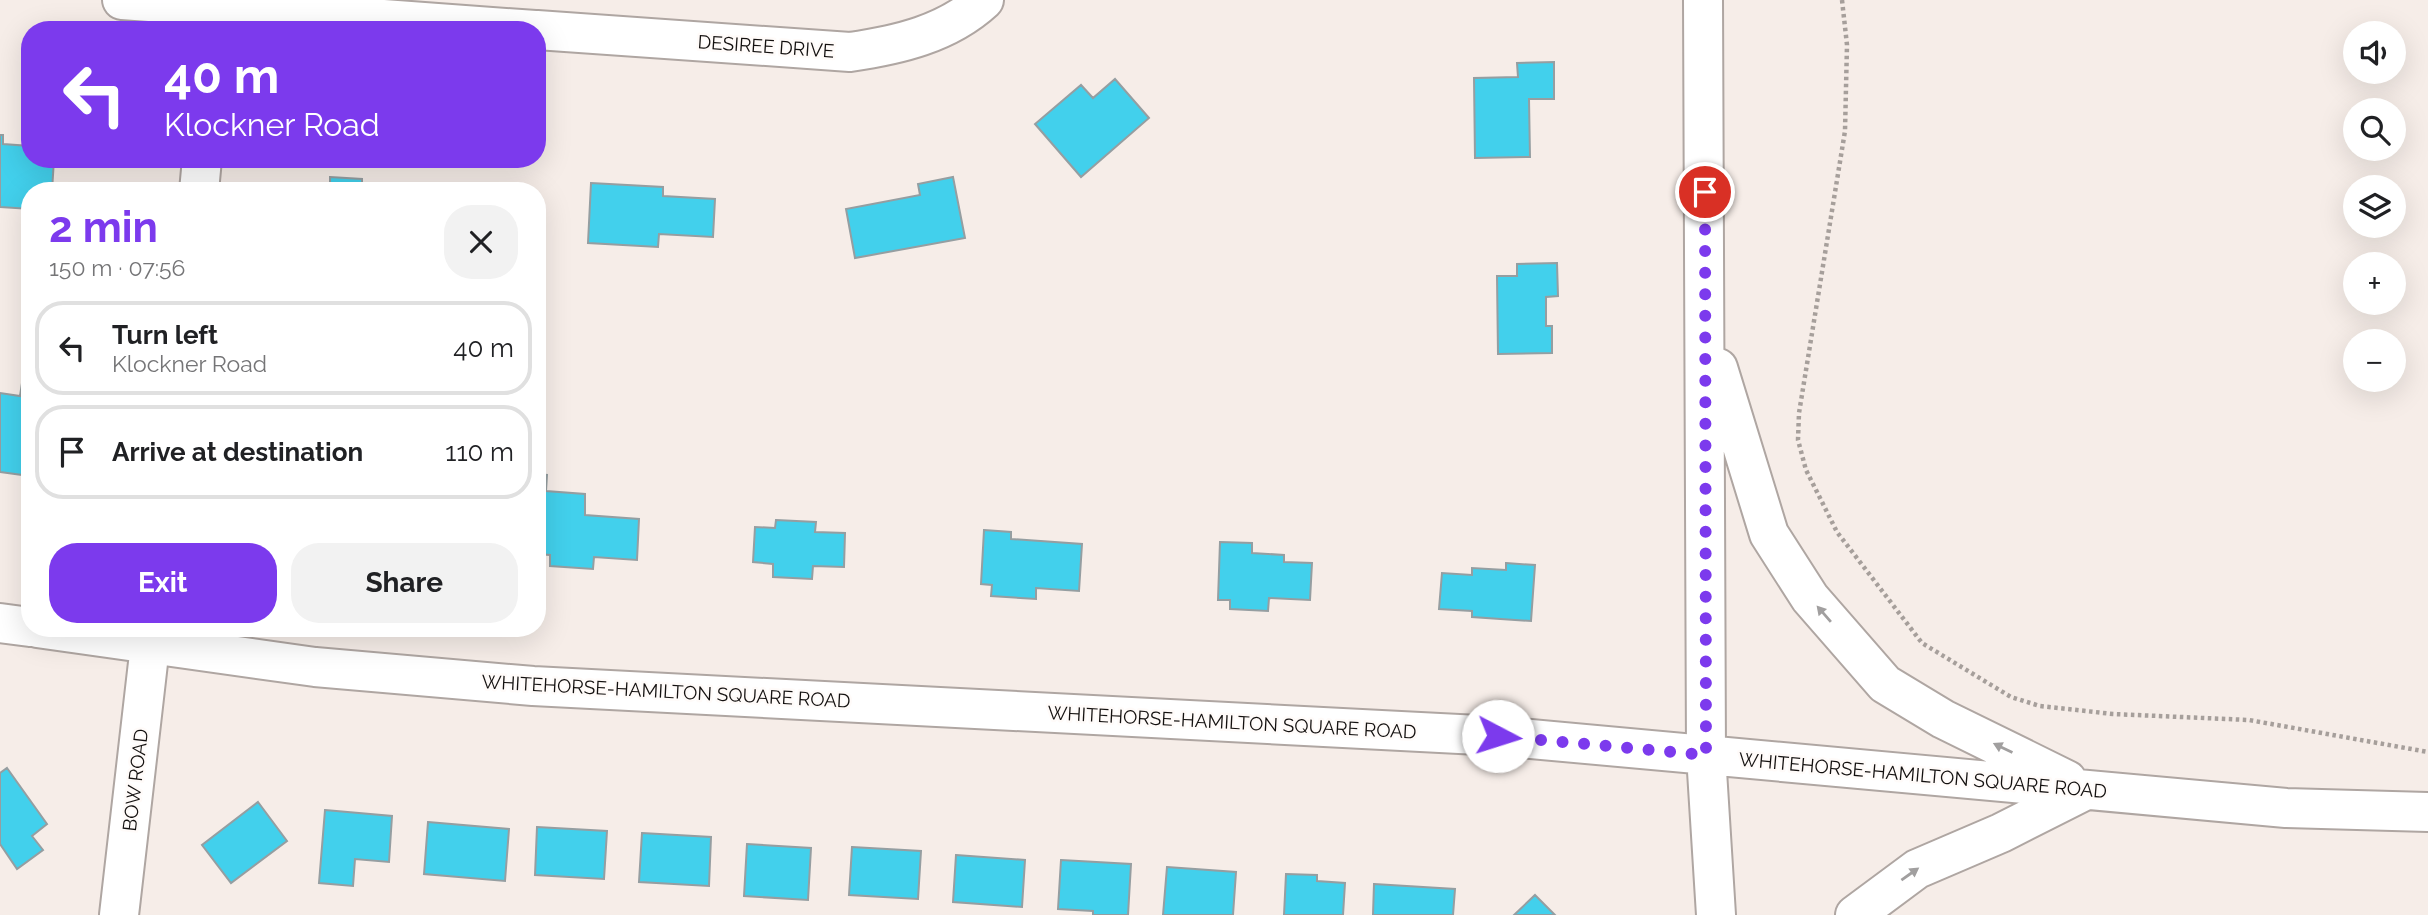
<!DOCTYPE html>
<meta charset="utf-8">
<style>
body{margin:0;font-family:Raleway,sans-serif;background:#f2f2f2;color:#202124;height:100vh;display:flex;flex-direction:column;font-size:26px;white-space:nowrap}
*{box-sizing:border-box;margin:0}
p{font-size:23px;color:#757577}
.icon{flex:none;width:38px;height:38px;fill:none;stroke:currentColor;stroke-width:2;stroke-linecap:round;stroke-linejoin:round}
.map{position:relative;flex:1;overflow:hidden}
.sheet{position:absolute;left:21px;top:182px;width:525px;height:455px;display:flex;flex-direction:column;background:#fff;border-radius:28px;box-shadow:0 7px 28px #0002}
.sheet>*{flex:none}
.top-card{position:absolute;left:21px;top:21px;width:525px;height:147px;border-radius:28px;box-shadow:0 7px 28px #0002;background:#7c3aed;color:#fff;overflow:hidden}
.tools{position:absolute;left:2343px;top:21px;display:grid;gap:14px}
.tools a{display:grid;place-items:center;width:63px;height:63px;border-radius:50%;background:#fff;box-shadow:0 7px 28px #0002;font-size:35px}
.pin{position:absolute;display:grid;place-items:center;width:60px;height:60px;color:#fff;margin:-30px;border:4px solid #fff;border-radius:50%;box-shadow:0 2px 7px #0007}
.me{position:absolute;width:77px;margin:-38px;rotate:95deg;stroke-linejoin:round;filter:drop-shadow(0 0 5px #0008)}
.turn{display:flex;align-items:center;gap:24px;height:147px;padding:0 28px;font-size:32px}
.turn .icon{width:91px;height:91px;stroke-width:2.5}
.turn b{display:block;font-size:49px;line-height:60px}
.round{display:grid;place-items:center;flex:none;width:74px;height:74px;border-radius:28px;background:#f2f2f2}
.overview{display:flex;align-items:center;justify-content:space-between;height:119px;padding:0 28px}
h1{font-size:42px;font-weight:700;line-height:52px;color:#7c3aed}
.cta{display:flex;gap:14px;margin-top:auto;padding:14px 28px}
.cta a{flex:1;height:80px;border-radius:28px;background:#7c3aed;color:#fff;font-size:28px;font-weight:700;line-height:80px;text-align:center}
.cta a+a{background:#f2f2f2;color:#202124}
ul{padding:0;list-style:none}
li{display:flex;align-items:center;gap:21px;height:94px;margin:0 14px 10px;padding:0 14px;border:4px solid #e0e0e0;border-radius:28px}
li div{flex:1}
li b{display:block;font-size:26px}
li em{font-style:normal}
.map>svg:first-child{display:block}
.building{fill:#42d0ec;stroke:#959ea1;stroke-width:2}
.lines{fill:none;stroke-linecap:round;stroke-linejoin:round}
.street-casing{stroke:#afa6a2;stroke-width:42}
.secondary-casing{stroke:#afa6a2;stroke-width:42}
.path{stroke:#a69f9b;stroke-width:4.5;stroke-dasharray:3.5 3.5;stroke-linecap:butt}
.street{stroke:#fff;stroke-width:38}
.secondary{stroke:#fff;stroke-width:38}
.oneway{fill:#a19f9f}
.route{stroke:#7c3aed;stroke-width:12;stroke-dasharray:0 21.6}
.labels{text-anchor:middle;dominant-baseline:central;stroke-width:5;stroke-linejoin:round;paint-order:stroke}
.street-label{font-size:19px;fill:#13100f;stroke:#fffbf9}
</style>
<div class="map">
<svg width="2428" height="915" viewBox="0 0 2428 915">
<rect width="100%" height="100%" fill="#f6ede8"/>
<path class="building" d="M 1554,62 L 1554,99 L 1529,99 L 1530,157 L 1475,158 L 1474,78 L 1518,77 L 1517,63 Z
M 1115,79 L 1149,118 L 1081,177 L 1035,124 L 1081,85 L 1093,98 Z
M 0,135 L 3,135 L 3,144 L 30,146 L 30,159 L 54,159 L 52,191 L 30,191 L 30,209 L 0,207 Z
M 330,177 L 362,179 L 362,191 L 330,191 Z
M 953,177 L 965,238 L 855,258 L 846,209 L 920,195 L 918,184 Z
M 591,183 L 663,187 L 663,196 L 715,199 L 713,237 L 659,234 L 658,247 L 588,243 Z
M 1557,263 L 1558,296 L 1546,297 L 1546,326 L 1552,326 L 1552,353 L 1498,354 L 1497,276 L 1517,276 L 1517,264 Z
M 22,383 L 30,384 L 30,476 L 0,472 L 0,393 L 20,396 Z
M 537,474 L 547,475 L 546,491 L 585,494 L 585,515 L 639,519 L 637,560 L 594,557 L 593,569 L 550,566 L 550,555 L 537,554 Z
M 776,520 L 816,522 L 815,532 L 845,533 L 844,567 L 813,566 L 812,579 L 773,577 L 773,564 L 753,562 L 755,527 L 775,528 Z
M 984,530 L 1011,532 L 1011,539 L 1082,544 L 1079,591 L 1036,588 L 1036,599 L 991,596 L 992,585 L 981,584 Z
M 1220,542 L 1252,543 L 1252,553 L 1284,555 L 1284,562 L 1312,563 L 1310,600 L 1269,598 L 1268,611 L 1230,609 L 1230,600 L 1218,600 Z
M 1506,563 L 1535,565 L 1531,621 L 1472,617 L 1472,611 L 1439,609 L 1442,573 L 1472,575 L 1472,568 L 1506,570 Z
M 7,768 L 47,824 L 32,836 L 43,850 L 17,869 L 0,844 L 0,773 Z
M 258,802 L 287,841 L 231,883 L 202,845 Z
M 325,810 L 392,816 L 389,862 L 355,859 L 353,886 L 319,883 Z
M 428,822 L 509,829 L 505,881 L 424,874 Z
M 537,827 L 607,831 L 604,879 L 535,875 Z
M 642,833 L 711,837 L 709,886 L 639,882 Z
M 747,844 L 811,848 L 808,900 L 744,896 Z
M 852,847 L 921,851 L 918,899 L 849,895 Z
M 956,855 L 1025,860 L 1022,907 L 953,902 Z
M 1061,860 L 1131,864 L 1128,915 L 1093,915 L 1093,911 L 1058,909 Z
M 1167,867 L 1236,872 L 1233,915 L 1163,915 Z
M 1286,874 L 1317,875 L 1317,881 L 1345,883 L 1343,915 L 1284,915 Z
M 1374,884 L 1455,889 L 1453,915 L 1373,915 Z
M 1535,895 L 1555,915 L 1514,915 Z"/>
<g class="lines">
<defs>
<path id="street" d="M 122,0 L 535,30
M 537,30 L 850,52 C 898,45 947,34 984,0
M 199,191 L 202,159
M 119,915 L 152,628"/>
<path id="secondary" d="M 1703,0 L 1706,755 L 1716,915
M 1718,368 L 1769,534 L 1810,598 L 1885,684 L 1943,719 L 2067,780
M 0,623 L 30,627
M 37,628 L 315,667 L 533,686 L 1498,736 L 2286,808 L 2428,812
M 1855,915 L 1917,869 L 2001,833 L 2086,790"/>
</defs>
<use href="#street" class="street-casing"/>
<use href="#secondary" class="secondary-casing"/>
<path class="path" d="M 1842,0 L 1847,45 L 1845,131 L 1799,413 L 1798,440 L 1806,470 L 1837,532 L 1922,643 L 2011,697 L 2040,706 L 2113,714 L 2249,720 L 2428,752"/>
<use href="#street" class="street"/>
<use href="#secondary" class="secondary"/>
</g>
<defs><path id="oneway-solid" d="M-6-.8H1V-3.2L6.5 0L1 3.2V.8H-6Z" transform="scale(1.75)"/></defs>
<g class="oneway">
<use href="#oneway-solid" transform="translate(1824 614) rotate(-131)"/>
<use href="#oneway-solid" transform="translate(2003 748) rotate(-154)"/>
<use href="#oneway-solid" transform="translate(1910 874) rotate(-35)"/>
</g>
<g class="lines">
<path class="route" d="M 1498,736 L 1706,755 L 1705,192"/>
</g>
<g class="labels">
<g class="street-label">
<text transform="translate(766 46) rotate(4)">DESIREE DRIVE</text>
<text transform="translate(666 691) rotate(3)">WHITEHORSE-HAMILTON SQUARE ROAD</text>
<text transform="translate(1232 722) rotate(3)">WHITEHORSE-HAMILTON SQUARE ROAD</text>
<text transform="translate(1923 775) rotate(5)">WHITEHORSE-HAMILTON SQUARE ROAD</text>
<text transform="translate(135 780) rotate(-83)">BOW ROAD</text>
</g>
</g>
</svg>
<div class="tools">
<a><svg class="icon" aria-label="sound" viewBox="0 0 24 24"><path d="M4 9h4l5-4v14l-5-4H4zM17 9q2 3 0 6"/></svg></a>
<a><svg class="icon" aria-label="search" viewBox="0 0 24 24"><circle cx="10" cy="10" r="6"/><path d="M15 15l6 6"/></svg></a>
<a><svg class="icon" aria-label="layers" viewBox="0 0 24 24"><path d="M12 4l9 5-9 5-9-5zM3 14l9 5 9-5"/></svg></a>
<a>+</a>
<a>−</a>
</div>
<div class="pin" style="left:1705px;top:192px;background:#d93025"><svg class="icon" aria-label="arrive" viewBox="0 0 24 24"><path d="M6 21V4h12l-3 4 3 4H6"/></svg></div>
<svg class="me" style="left:1498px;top:736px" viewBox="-20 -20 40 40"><circle r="19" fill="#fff"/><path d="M0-13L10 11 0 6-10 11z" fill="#7c3aed"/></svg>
<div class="top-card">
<div class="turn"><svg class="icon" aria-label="left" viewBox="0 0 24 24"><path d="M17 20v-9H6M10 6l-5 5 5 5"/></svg><div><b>40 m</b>Klockner Road</div></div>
</div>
<section class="sheet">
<div class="overview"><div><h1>2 min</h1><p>150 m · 07:56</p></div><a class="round"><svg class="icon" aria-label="close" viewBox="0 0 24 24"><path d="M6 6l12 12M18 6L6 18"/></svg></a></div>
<ul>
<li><svg class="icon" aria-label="left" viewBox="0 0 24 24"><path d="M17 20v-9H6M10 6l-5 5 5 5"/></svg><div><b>Turn left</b><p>Klockner Road</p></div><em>40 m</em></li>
<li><svg class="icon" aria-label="arrive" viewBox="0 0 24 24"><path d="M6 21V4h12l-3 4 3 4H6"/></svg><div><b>Arrive at destination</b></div><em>110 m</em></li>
</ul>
<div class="cta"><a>Exit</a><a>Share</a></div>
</section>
</div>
